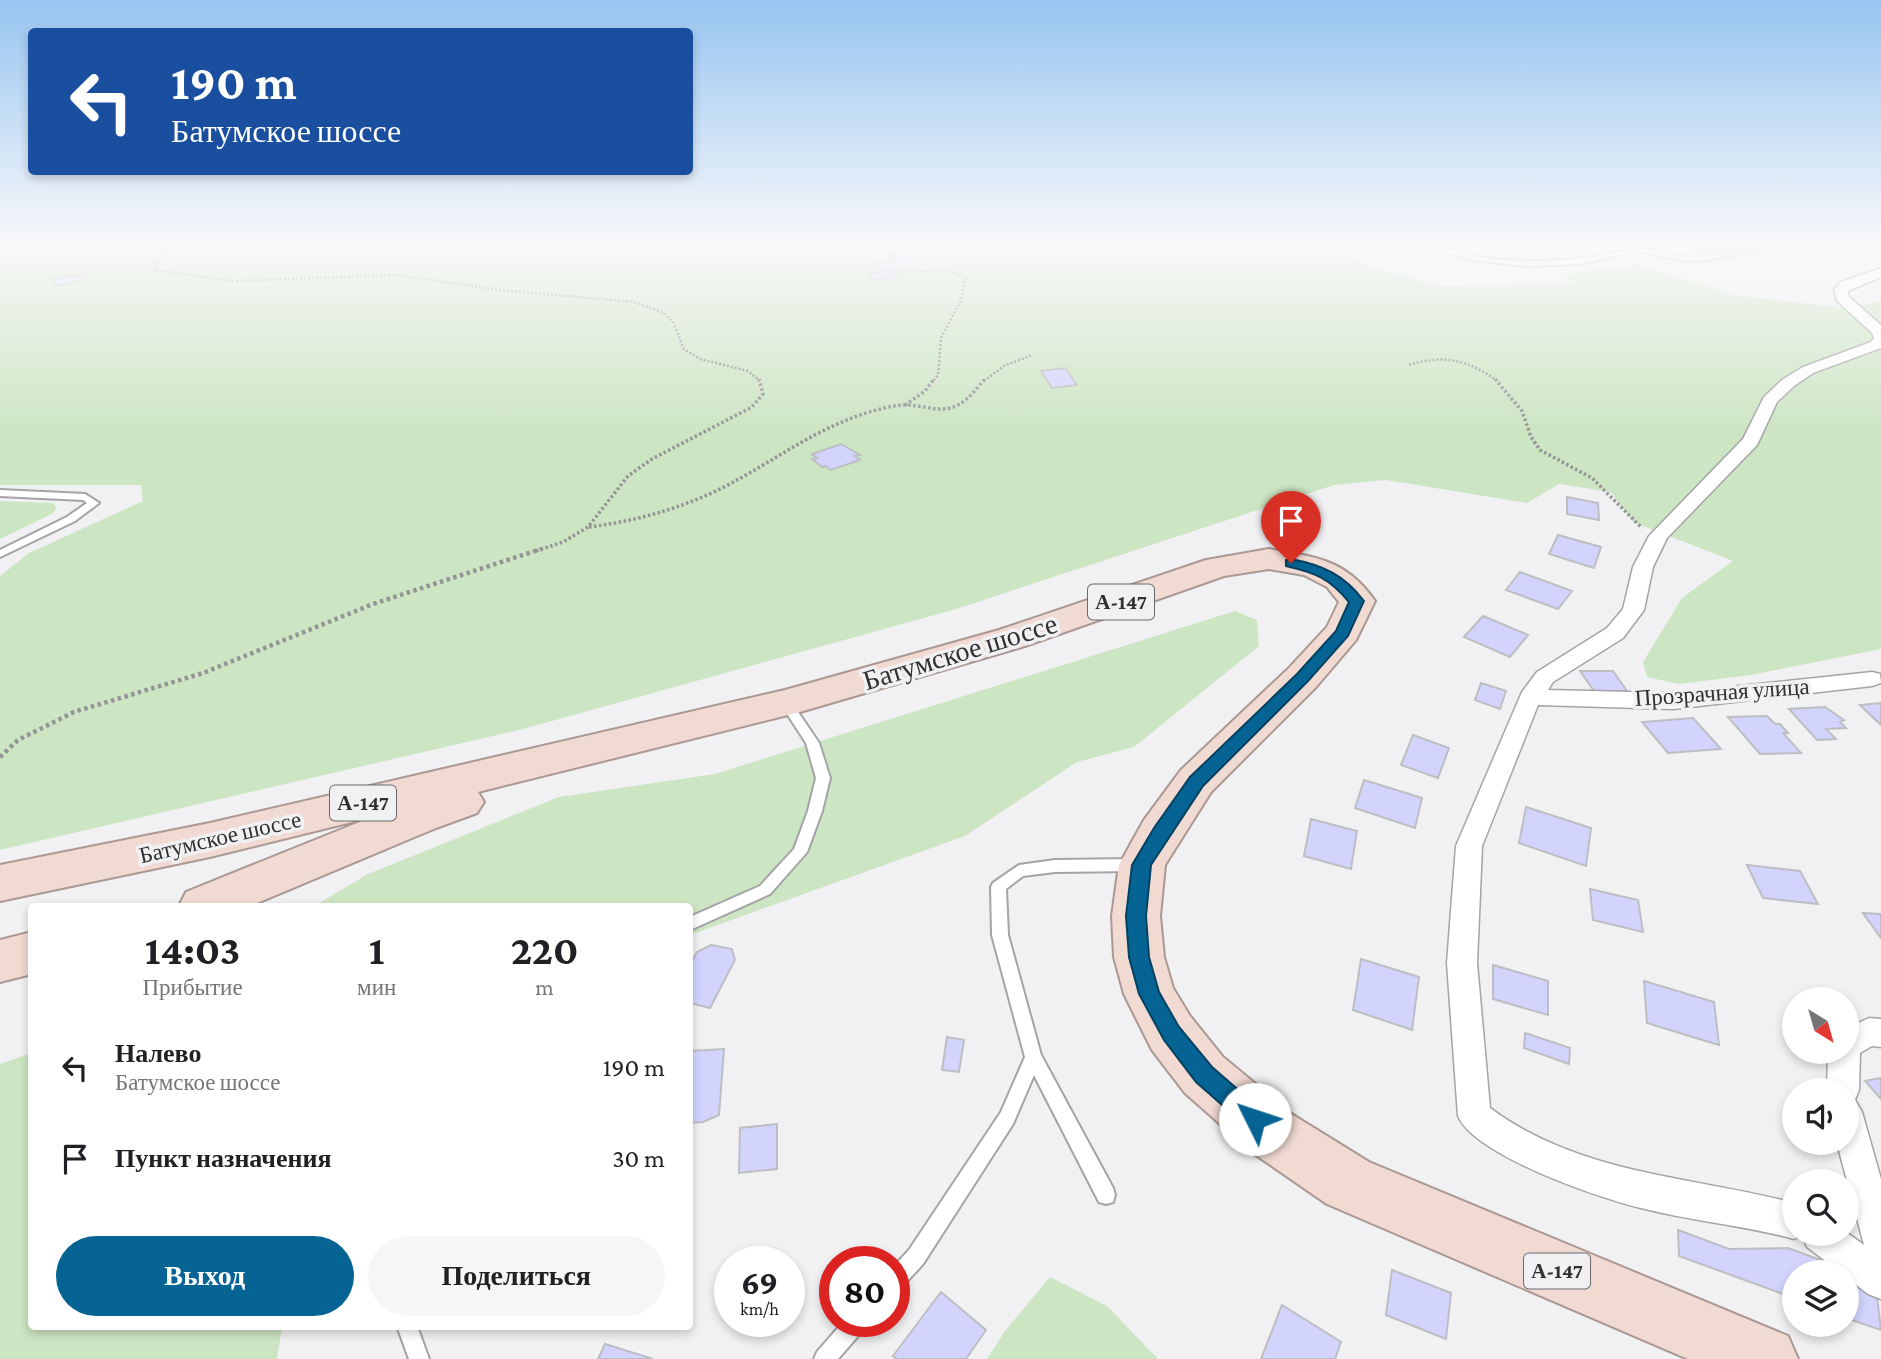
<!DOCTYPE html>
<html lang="ru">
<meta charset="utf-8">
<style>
body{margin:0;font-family:"Crimson Pro",serif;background:#f6f6f6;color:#202124;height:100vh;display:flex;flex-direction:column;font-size:26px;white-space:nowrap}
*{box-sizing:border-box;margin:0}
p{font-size:23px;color:#757577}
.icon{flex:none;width:38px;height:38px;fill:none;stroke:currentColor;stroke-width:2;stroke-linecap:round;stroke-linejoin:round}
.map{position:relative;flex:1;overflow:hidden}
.panel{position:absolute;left:28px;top:903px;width:665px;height:427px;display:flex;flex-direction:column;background:#fff;border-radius:7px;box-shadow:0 4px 10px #0003}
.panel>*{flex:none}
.top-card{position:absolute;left:28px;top:28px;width:665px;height:147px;border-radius:7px;box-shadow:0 4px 10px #0003;background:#1a4fa0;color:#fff;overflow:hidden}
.needle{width:46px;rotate:143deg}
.fabs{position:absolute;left:1782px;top:987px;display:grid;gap:14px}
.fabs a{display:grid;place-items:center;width:77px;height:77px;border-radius:50%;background:#fff;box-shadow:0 4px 10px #0003;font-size:35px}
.speed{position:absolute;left:714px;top:1246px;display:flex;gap:14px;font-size:35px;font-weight:700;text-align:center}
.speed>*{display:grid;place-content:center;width:91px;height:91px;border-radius:50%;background:#fff;box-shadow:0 4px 10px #0003;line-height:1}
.speed small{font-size:18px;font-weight:400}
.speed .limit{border:10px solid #d22;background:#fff;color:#111}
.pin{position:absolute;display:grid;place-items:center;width:60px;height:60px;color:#fff;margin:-72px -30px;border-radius:50% 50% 50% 0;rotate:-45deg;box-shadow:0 0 7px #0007}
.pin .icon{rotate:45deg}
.me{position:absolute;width:77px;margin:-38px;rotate:311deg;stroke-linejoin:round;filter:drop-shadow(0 0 5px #0008)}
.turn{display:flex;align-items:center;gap:24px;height:147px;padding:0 28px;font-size:32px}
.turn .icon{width:91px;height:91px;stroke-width:2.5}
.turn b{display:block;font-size:49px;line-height:60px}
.eta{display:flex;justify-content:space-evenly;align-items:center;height:119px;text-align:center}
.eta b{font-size:42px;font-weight:700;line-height:49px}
.button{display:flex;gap:14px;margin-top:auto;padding:14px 28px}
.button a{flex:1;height:80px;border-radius:42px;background:#066494;color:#fff;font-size:28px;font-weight:700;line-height:80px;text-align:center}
.button a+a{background:#f6f6f6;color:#202124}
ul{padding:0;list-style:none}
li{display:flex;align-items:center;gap:21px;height:91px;padding:0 28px}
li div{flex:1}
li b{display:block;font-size:26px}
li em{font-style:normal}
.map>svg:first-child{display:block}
.green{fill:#cce5c2}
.building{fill:#d3d4fd;stroke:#bdbec1;stroke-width:2}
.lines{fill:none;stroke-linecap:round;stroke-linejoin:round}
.service-casing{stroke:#a4a4a7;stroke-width:4}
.minor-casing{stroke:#a4a4a7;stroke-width:3}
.trunk-casing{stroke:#aa9892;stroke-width:4}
.path-far2{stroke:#949496;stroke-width:2.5;stroke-dasharray:2 2;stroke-linecap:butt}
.path-far1{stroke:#949496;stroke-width:3.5;stroke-dasharray:2.5 2.5;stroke-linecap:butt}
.path{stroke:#949496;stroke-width:4.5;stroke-dasharray:3.5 3.5;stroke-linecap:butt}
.service{fill:#fff;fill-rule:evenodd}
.minor{fill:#fff;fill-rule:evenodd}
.trunk{fill:#f0dad2;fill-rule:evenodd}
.route{fill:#066494;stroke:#044160;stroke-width:2}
.labels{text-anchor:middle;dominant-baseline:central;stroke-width:7;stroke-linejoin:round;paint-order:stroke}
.shield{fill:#f1f1f4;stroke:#6a6a6c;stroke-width:2}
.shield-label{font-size:21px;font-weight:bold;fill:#303031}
.street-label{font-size:23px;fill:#303031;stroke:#f1f1f4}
.near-street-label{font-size:28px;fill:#303031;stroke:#f1f1f4}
</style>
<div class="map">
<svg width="1881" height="1359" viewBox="0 0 1881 1359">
<rect width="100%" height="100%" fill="#f1f1f4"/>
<path class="green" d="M 0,245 L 1319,245 L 1370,265 L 1437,286 L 1574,283 L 1564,275 L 1636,264 L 1733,295 L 1845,308 L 1881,301 L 1881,649 L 1751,675 L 1679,684 L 1647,677 L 1643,662 L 1682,598 L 1733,561 L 1633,522 L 1611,492 L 1559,484 L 1527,503 L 1386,480 L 1334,485 L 953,610 L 523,729 L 0,850 L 0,576 L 29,553 L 143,501 L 141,485 L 0,485 Z
M 0,501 L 53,503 L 57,508 L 52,514 L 0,539 Z
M 1235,611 L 1257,620 L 1259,646 L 1134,747 L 1077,762 L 965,836 L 690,935 L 690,906 L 314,906 L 368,874 L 559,797 L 715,774 Z
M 31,1053 L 32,1326 L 282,1327 L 277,1359 L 0,1359 L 0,1064 Z
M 1050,1277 L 1107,1306 L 1158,1359 L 987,1359 L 1005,1331 Z"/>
<path class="building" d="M 1702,245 L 1796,245 L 1802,247 L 1729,258 L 1694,248 Z
M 904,253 L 916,267 L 879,272 L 873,264 L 894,261 L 888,255 Z
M 893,270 L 898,276 L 874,280 L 869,274 Z
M 87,274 L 88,277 L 77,281 L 57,286 L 53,279 Z
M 1065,368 L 1077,385 L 1052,388 L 1041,371 Z
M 841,444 L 860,455 L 855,456 L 860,460 L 831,470 L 826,466 L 822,467 L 812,459 L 817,458 L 812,454 Z
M 1567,497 L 1598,503 L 1599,520 L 1567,514 Z
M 1558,535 L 1601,547 L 1594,568 L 1549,554 Z
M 1520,572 L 1572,591 L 1558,609 L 1506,590 Z
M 1483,616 L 1528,635 L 1510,657 L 1464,637 Z
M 1580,671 L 1613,671 L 1627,691 L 1594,691 Z
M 1481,683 L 1506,691 L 1500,709 L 1475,700 Z
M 1881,703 L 1881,725 L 1860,705 Z
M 1825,707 L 1844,720 L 1840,722 L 1846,728 L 1826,729 L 1836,739 L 1817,740 L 1789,709 Z
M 1767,716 L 1775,724 L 1780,724 L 1788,733 L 1783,733 L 1801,753 L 1760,754 L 1728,717 Z
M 1693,718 L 1721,749 L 1668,753 L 1642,722 Z
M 1413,735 L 1449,748 L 1438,778 L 1401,765 Z
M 1364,780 L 1422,798 L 1415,828 L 1355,808 Z
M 1526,807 L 1591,828 L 1586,866 L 1519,843 Z
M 1311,819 L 1357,831 L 1351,869 L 1304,856 Z
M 1747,865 L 1800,871 L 1818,904 L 1763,898 Z
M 1590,889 L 1638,900 L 1643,932 L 1593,920 Z
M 1863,913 L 1881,914 L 1881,938 Z
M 711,945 L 732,949 L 735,960 L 710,1008 L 690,1003 L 690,964 L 697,952 Z
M 1361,959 L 1419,977 L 1412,1030 L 1353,1010 Z
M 1493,965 L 1548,981 L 1548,1015 L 1493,999 Z
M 1644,981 L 1714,1002 L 1719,1045 L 1647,1023 Z
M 1525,1033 L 1570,1048 L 1569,1064 L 1524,1048 Z
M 947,1037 L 964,1040 L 959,1072 L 942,1070 Z
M 724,1049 L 719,1115 L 703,1122 L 690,1123 L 690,1051 Z
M 1881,1078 L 1881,1099 L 1865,1081 Z
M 777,1124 L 777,1169 L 739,1173 L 740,1128 Z
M 1678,1230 L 1729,1249 L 1788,1248 L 1875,1280 L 1881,1330 L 1846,1318 L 1846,1272 L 1794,1272 L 1794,1298 L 1679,1256 Z
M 1392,1270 L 1451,1293 L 1446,1339 L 1386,1315 Z
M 941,1292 L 986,1330 L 966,1359 L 897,1359 L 893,1356 Z
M 1282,1305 L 1341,1342 L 1335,1359 L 1261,1359 Z
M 605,1344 L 653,1359 L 598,1359 Z"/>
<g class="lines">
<defs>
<path id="service" d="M 1415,245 C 1435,244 1458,253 1479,257 C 1530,264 1579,262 1630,249 L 1628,247 L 1631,245 C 1650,250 1669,256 1688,257 C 1699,257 1713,253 1722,256 L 1709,260 L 1686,261 L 1637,251 L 1581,264 L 1527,266 L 1473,260 Z
M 0,490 L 85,494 L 99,503 L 75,521 L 0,557 L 0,550 L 67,517 L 87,503 L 83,500 L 0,496 Z
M 786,699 L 790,700 L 819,743 L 830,778 L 822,811 L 807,852 L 770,894 L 690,930 L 690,917 L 760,886 L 794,849 L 808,811 L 816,778 L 806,743 L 780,703 Z
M 1134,859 L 1139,861 L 1141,865 L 1139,869 L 1134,871 L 1055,872 L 1023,876 L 1006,889 L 1008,935 L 1041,1055 L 1113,1188 L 1115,1195 L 1113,1202 L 1106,1204 L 1099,1202 L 1034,1075 L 1013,1124 L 923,1264 L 901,1288 L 894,1291 L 894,1266 L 909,1250 L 1001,1112 L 1025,1057 L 992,935 L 991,887 L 993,883 L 1019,865 L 1055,860 Z
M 844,1321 L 868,1321 L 865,1328 L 838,1359 L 814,1359 L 817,1352 Z
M 397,1326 L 417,1326 L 429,1359 L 409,1359 Z"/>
<path id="minor" d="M 1859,245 L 1873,245 L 1881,249 L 1881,259 Z
M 1881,268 L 1881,277 L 1848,291 L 1849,297 L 1881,325 L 1881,348 L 1813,373 L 1794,386 L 1777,402 L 1757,445 L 1667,538 L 1653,567 L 1644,610 L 1623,638 L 1553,682 L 1548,690 L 1673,693 L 1872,672 L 1880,674 L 1881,683 L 1872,686 L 1673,709 L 1538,705 L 1482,846 L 1477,963 L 1490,1108 C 1580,1175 1690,1176 1794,1203 L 1794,1234 L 1846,1232 L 1864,1245 L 1837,1143 L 1846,1143 L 1846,1090 L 1827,1090 L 1828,1052 L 1846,1052 L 1846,1029 L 1869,1018 L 1881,1019 L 1881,1047 L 1872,1046 L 1860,1053 L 1859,1090 L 1855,1100 L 1862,1112 L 1881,1179 L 1881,1299 L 1868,1294 L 1846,1277 L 1846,1272 L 1840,1272 L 1807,1247 L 1803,1235 L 1794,1239 C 1744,1225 1691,1221 1641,1208 C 1599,1198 1474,1155 1458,1116 L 1447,963 L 1456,846 L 1522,692 L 1537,672 L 1607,628 L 1623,609 L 1633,567 L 1649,536 L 1743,439 L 1764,397 L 1782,380 L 1803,367 L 1871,342 L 1874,338 L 1872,333 L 1837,301 L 1834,290 L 1841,282 Z"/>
<path id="trunk" d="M 1269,549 C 1315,557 1346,559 1375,601 L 1356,640 L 1316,687 L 1211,792 L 1165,865 L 1160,916 L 1164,957 L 1173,988 L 1190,1016 L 1223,1057 L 1293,1115 L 1369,1162 L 1788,1336 L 1798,1359 L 1688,1359 L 1327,1204 L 1253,1153 L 1185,1093 L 1152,1050 L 1124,994 L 1114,957 L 1112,916 L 1119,865 L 1144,820 L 1181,770 L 1288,669 L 1327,627 L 1339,602 L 1327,587 L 1304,575 L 1269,569 L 1224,576 L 1025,646 L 800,712 L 478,792 L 484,802 L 477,813 L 436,828 L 250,906 L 179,906 L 186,892 L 372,817 L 210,857 L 0,901 L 0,865 L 210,823 L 785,690 L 999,630 L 1206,560 Z
M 32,932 L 32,974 L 0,982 L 0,940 Z"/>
</defs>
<use href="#service" class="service-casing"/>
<use href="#minor" class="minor-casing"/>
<use href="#trunk" class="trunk-casing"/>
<path class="path-far2" d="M 169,245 L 154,270 L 233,281 L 395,275 L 500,290 L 634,302 L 664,313 L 673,322 L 684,349 L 700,359 L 748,371 L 760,381
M 907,272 L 945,270 L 966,278 L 960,302 L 941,338 L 938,375 L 933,381
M 1409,365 C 1442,354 1470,360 1497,381
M 984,381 L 1004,366 L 1032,355"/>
<path class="path-far1" d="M 1495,379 L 1522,411 L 1531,437 L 1540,450 L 1592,478 L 1641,527
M 905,405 L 925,391 L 934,379
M 589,527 C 635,521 680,509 722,488 C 775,461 810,431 869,412 C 881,409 893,405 906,405 C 924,405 941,414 958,405 C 969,399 977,388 985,379
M 536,551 L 563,542 L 588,527 L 628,476 L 652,459 L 752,407 L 763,394 L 759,379"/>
<path class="path" d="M 0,757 L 18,740 L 74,712 L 203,673 L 373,604 L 541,549"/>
<use href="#service" class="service"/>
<use href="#minor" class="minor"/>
<use href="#trunk" class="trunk"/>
</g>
<linearGradient id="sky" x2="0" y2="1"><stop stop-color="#96c4f0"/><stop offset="0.56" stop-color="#f9f9fa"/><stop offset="1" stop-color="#f9f9fa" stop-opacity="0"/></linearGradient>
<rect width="1881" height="435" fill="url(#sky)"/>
<path class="route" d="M 1291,559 C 1323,565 1344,575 1364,601 L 1348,636 L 1308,681 L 1203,786 L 1151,865 L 1146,916 L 1149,957 L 1159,992 L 1179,1027 L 1212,1067 L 1264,1112 L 1267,1119 L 1264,1127 L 1255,1130 L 1247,1127 L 1196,1082 L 1164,1040 L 1139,994 L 1129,957 L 1126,916 L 1132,865 L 1154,828 L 1190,777 L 1297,674 L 1336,631 L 1349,602 C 1329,578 1316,573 1286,566 L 1286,560 Z"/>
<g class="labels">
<g class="shield">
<rect x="1088" y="584.5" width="66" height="35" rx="5"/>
<rect x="330" y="785.5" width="66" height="35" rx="5"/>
<rect x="1524" y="1253.5" width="66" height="35" rx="5"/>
</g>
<g class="shield-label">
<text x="1121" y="602">А-147</text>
<text x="363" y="803">А-147</text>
<text x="1557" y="1271">А-147</text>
</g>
<g class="street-label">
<text transform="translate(1722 692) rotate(-4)">Прозрачная улица</text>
<text transform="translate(220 837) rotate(-13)">Батумское шоссе</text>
</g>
<g class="near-street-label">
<text transform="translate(960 652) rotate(-17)">Батумское шоссе</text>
</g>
</g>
</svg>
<div class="fabs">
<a><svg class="needle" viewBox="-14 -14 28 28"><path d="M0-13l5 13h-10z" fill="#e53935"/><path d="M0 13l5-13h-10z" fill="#757577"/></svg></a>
<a><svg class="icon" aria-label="sound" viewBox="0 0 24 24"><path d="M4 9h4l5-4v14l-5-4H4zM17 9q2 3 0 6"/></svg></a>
<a><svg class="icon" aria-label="search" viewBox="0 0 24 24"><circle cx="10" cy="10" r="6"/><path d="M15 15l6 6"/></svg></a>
<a><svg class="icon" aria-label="layers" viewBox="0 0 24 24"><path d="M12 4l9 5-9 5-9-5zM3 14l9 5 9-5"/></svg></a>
</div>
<div class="speed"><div>69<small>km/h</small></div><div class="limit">80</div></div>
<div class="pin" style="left:1291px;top:563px;background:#d93025"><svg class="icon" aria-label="arrive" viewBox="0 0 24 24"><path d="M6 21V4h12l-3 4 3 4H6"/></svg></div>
<svg class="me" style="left:1255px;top:1119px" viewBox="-20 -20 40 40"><circle r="19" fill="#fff"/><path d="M0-13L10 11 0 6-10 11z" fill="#066494"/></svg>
<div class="top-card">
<div class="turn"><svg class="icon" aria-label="left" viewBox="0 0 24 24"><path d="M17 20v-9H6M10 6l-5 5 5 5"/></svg><div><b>190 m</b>Батумское шоссе</div></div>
</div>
<section class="panel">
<div class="eta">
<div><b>14:03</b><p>Прибытие</p></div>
<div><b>1</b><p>мин</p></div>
<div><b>220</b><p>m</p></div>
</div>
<ul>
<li><svg class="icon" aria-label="left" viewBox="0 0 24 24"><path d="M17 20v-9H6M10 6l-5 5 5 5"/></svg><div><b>Налево</b><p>Батумское шоссе</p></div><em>190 m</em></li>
<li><svg class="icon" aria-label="arrive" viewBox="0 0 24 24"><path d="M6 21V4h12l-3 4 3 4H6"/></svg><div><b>Пункт назначения</b></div><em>30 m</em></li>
</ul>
<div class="button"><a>Выход</a><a>Поделиться</a></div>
</section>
</div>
